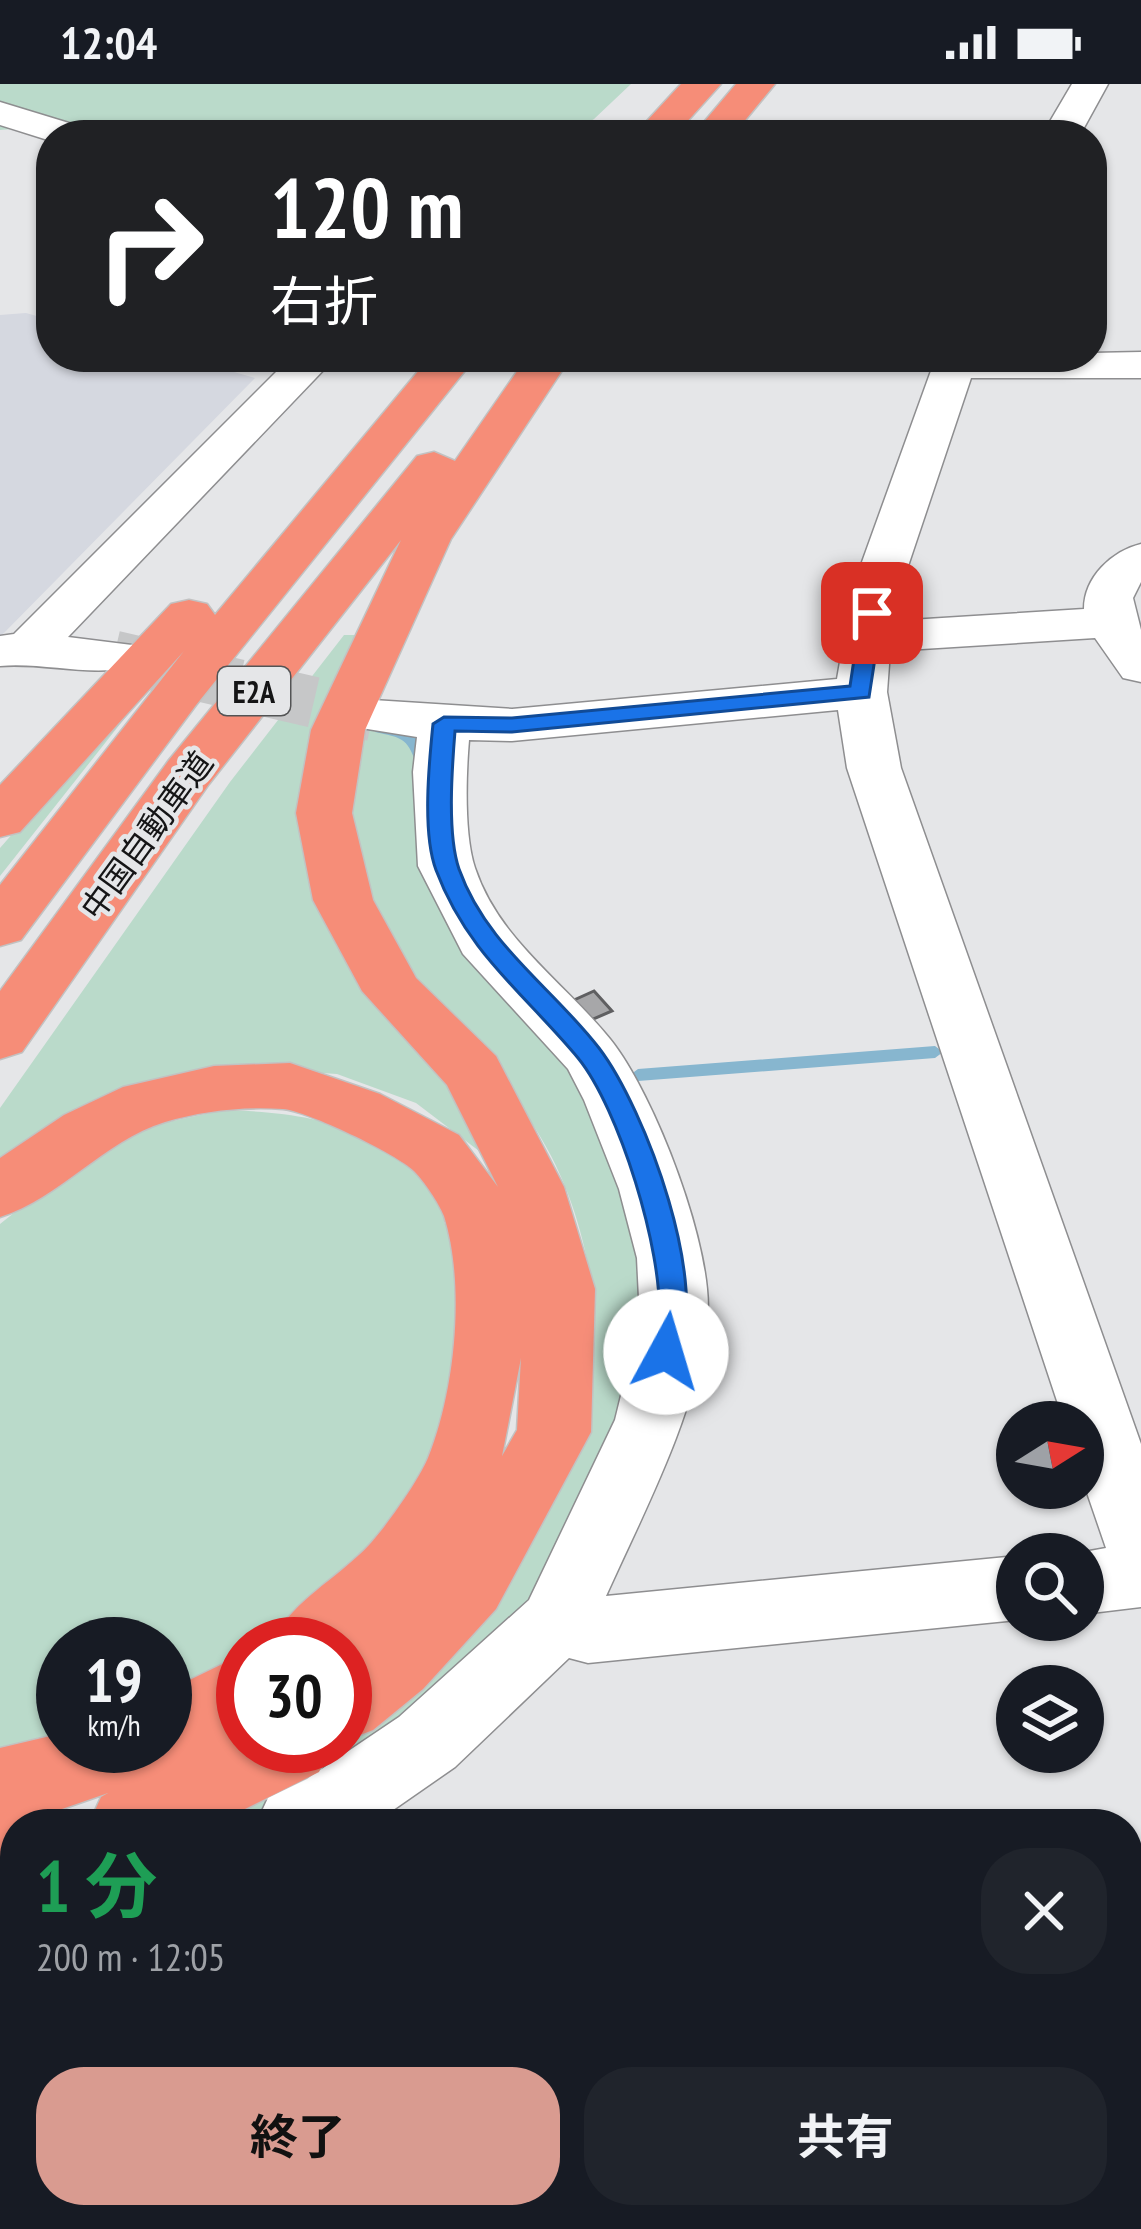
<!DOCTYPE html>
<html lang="ja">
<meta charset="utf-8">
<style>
body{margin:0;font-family:"PT Sans Narrow","Noto Sans JP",sans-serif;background:#20242c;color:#f1f3f6;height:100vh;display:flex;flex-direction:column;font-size:45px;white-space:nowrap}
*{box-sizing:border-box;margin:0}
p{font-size:39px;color:#9ea1a6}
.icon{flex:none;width:66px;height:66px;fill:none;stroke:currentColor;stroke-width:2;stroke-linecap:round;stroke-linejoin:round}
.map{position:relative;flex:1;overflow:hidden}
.panel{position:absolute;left:0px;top:1725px;width:1143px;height:420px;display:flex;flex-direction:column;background:#171b24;border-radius:48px 48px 0 0;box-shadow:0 3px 9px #0004}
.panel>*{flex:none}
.hud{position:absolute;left:36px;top:36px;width:1071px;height:252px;border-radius:48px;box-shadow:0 3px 9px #0004;background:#202124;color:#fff;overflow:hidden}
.needle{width:78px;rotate:79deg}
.fabs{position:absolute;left:996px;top:1317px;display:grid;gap:24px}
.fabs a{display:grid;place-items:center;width:108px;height:108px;border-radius:50%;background:#171b24;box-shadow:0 3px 9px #0004;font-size:60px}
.speed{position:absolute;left:36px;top:1533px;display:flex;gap:24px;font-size:60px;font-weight:700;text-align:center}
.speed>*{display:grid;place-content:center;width:156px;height:156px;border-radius:50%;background:#171b24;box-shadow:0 3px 9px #0004;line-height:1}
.speed small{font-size:30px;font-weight:400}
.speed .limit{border:18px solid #d22;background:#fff;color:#111}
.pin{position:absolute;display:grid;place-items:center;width:102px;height:102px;color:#fff;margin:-51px;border-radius:24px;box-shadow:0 6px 18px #0006}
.me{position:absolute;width:132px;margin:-66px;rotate:6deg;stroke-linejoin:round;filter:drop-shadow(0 0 9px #0008)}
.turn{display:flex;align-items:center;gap:42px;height:252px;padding:0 36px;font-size:54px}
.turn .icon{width:156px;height:156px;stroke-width:2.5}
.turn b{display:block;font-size:84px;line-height:102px}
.round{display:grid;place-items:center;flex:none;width:126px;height:126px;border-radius:48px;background:#20242c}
.headline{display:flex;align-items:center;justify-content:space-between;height:204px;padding:0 36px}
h1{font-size:72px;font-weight:700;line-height:90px;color:#1e9e55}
.action{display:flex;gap:24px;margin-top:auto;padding:24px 36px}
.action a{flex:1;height:138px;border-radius:48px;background:#d99b90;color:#111;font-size:48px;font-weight:700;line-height:138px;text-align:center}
.action a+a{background:#20242c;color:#f1f3f6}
.status{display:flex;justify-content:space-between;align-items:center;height:84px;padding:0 60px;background:#171b24;direction:ltr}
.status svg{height:33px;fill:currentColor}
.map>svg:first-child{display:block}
.built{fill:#d5d8e0}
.green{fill:#badaca}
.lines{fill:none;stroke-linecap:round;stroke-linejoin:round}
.stream{fill:#87b6cf;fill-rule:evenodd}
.building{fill:#a7a7a9;stroke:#5f5f61;stroke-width:3}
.minor-tunnel{stroke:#c6c7c8;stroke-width:51;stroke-dasharray:51 26;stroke-linecap:butt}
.minor-casing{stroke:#8e8e90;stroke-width:3}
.highway-casing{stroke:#c2c2c2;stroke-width:3}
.minor{fill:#fff;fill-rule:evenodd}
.highway{fill:#f68d78;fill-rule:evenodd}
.route{fill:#1a73e8;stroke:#114b97;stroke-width:3}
.labels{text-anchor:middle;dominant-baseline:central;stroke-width:9;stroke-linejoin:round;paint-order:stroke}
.shield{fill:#e5e6e8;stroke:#535455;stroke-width:3}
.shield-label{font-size:30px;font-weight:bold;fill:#151516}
.street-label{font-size:33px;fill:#151516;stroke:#e5e6e8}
</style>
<div class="status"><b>12:04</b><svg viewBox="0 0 49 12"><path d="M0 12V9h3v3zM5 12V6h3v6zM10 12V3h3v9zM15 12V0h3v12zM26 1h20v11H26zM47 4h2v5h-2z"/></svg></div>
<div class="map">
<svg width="1141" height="2145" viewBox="0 0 1141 2145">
<rect width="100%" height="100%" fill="#e5e6e8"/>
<path class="built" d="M 26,229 L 51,236 L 51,273 L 182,273 L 255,294 L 0,553 L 0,231 Z"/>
<path class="green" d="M 0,0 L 631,0 L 594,35 L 569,51 L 97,51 L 70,40 L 0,46 Z
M 344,551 L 355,551 L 311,667 L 381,923 L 451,1006 L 483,1070 L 416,1019 L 337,990 L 260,985 L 0,1076 L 0,1024 L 230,698 Z
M 137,608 L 143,611 L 0,792 L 0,764 Z
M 365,641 L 411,648 L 423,659 L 427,750 L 569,969 L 656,1175 L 625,1360 L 517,1549 L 297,1721 L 256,1740 L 203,1740 L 237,1726 L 335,1662 L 345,1662 L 594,1214 C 584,1148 567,1091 529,1035 C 459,932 330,834 351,694 C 353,677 361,659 365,641 Z
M 224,1026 C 324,1029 387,1044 450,1129 L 444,1138 L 460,1172 L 463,1319 L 405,1433 L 279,1560 L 243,1560 L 243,1585 L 165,1626 L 165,1560 L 63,1560 L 63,1662 L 0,1678 L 0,1140 L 64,1089 L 149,1042 Z"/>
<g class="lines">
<path class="stream" d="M 380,641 C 404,646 430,649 426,679 L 416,679 C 407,653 401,654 375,648 L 375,642 Z
M 935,962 L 943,968 L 935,974 L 638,997 L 630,991 L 638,985 Z
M 1069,1462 L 1079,1464 L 1082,1470 L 1059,1470 L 1062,1464 Z"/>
</g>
<path class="building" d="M 594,907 L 612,927 L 591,936 L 572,917 Z"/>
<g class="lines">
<path class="minor-tunnel" d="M 114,572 L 373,632"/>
<defs>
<path id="minor" d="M 1072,0 L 1108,0 L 1080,51 L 1042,51 Z
M 0,18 L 82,43 L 88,51 L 51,51 L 51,57 L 0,41 Z
M 1141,268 L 1141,294 L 971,294 L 901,503 L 894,537 L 1084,525 C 1084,493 1112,467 1141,460 L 1141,498 L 1133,514 L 1141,546 L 1141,598 L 1123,594 L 1095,554 L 890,567 L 887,608 L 901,684 L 1141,1360 L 1141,1523 L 1083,1530 L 1083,1470 L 1073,1470 L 1106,1464 L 1083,1397 L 1083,1338 L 1064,1338 L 847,684 L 838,626 L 512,657 L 469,656 C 466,691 464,751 475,784 C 499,856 564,898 610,955 C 654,1009 716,1169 707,1237 C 694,1335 646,1423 606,1512 L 1017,1472 L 1017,1536 L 588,1579 L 569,1574 L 455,1683 L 373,1740 L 256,1740 L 268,1714 L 307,1695 L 399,1633 L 529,1516 L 615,1336 L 640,1234 L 637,1174 L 619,1105 L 584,1016 L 568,985 L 463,870 L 418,782 L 413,688 L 417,653 L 355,643 L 347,632 L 355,621 L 373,616 L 512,625 L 837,595 L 853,503 L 936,273 L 1092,273 L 1092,269 Z
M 291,273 L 336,273 L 68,553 L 132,561 L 139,572 L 132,583 C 90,593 43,578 0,582 L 0,552 L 14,550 Z
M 15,1802 L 15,1882 L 0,1884 L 0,1804 Z"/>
<path id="highway" d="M 681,0 L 721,0 L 675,51 L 634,51 Z
M 736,0 L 775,0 L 733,51 L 693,51 Z
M 430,273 L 476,273 L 196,621 L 21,856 L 0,862 L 0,801 L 184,567 L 20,748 L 0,753 L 0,701 L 171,520 L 189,516 L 207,520 L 215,531 Z
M 527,273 L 571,273 L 451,455 L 365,646 L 352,729 L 373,816 L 416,894 L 496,972 L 564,1103 L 595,1205 L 591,1348 L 496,1525 L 423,1605 L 373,1646 L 345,1657 L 345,1560 L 271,1560 C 289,1521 328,1500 359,1471 C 379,1454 418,1398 428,1374 C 455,1307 466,1202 444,1132 C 439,1119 424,1097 414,1087 C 397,1070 307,1027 283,1025 C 245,1022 201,1027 165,1038 C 103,1057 61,1114 0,1133 L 0,1074 L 64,1031 L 123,1003 L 214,982 L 290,979 L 380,1010 L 459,1051 L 498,1103 L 447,1001 L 362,907 L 313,816 L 296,729 L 311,646 L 401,456 L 209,700 L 22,968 L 0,975 L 0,907 L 169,676 L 417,372 L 434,368 L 455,377 ZM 521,1274 L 517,1346 L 502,1372 Z
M 243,1570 L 243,1662 L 331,1662 L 319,1688 L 215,1740 L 89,1740 L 101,1713 L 108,1709 L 36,1734 L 46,1740 L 15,1740 L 15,1804 L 0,1808 L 0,1664 L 63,1649 L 63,1662 L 165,1662 L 165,1608 Z"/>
</defs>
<use href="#minor" class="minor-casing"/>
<use href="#highway" class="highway-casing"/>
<use href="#minor" class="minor"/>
<use href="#highway" class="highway"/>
</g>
<path class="route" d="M 872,522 L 882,529 L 869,613 L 512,648 L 455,647 C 452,684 447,750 459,785 C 486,861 552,903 599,964 C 645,1024 713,1206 676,1276 L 655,1276 L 651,1268 C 654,1257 658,1244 659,1233 C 663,1168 619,1024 578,974 C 524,909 467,869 436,786 C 422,749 429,679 433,640 L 444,633 L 512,634 L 850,602 L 861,529 Z"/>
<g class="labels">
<rect class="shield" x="218" y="583" width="72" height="48" rx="9"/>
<g class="shield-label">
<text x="254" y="607">E2A</text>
</g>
<g class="street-label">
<text transform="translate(146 751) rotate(-54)">中国自動車道</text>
</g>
</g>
</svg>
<div class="fabs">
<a><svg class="needle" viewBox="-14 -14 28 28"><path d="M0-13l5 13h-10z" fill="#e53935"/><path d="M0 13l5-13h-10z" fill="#9ea1a6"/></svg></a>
<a><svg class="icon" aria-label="search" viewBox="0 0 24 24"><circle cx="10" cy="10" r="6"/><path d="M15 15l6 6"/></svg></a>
<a><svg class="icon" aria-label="layers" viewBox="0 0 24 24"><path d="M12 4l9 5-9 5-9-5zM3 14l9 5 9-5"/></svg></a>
</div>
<div class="speed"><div>19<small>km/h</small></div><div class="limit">30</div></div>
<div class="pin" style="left:872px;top:529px;background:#d93025"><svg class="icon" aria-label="arrive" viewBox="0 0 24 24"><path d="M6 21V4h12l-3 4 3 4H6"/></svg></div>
<svg class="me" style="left:666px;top:1268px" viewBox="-20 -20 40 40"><circle r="19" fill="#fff"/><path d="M0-13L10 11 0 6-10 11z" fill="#1a73e8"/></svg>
<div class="hud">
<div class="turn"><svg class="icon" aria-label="right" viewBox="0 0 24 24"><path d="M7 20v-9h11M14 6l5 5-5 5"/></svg><div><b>120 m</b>右折</div></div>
</div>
<section class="panel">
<div class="headline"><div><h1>1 分</h1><p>200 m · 12:05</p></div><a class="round"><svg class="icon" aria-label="close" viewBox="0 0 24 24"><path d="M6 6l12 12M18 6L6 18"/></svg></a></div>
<div class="action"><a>終了</a><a>共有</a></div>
</section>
</div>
